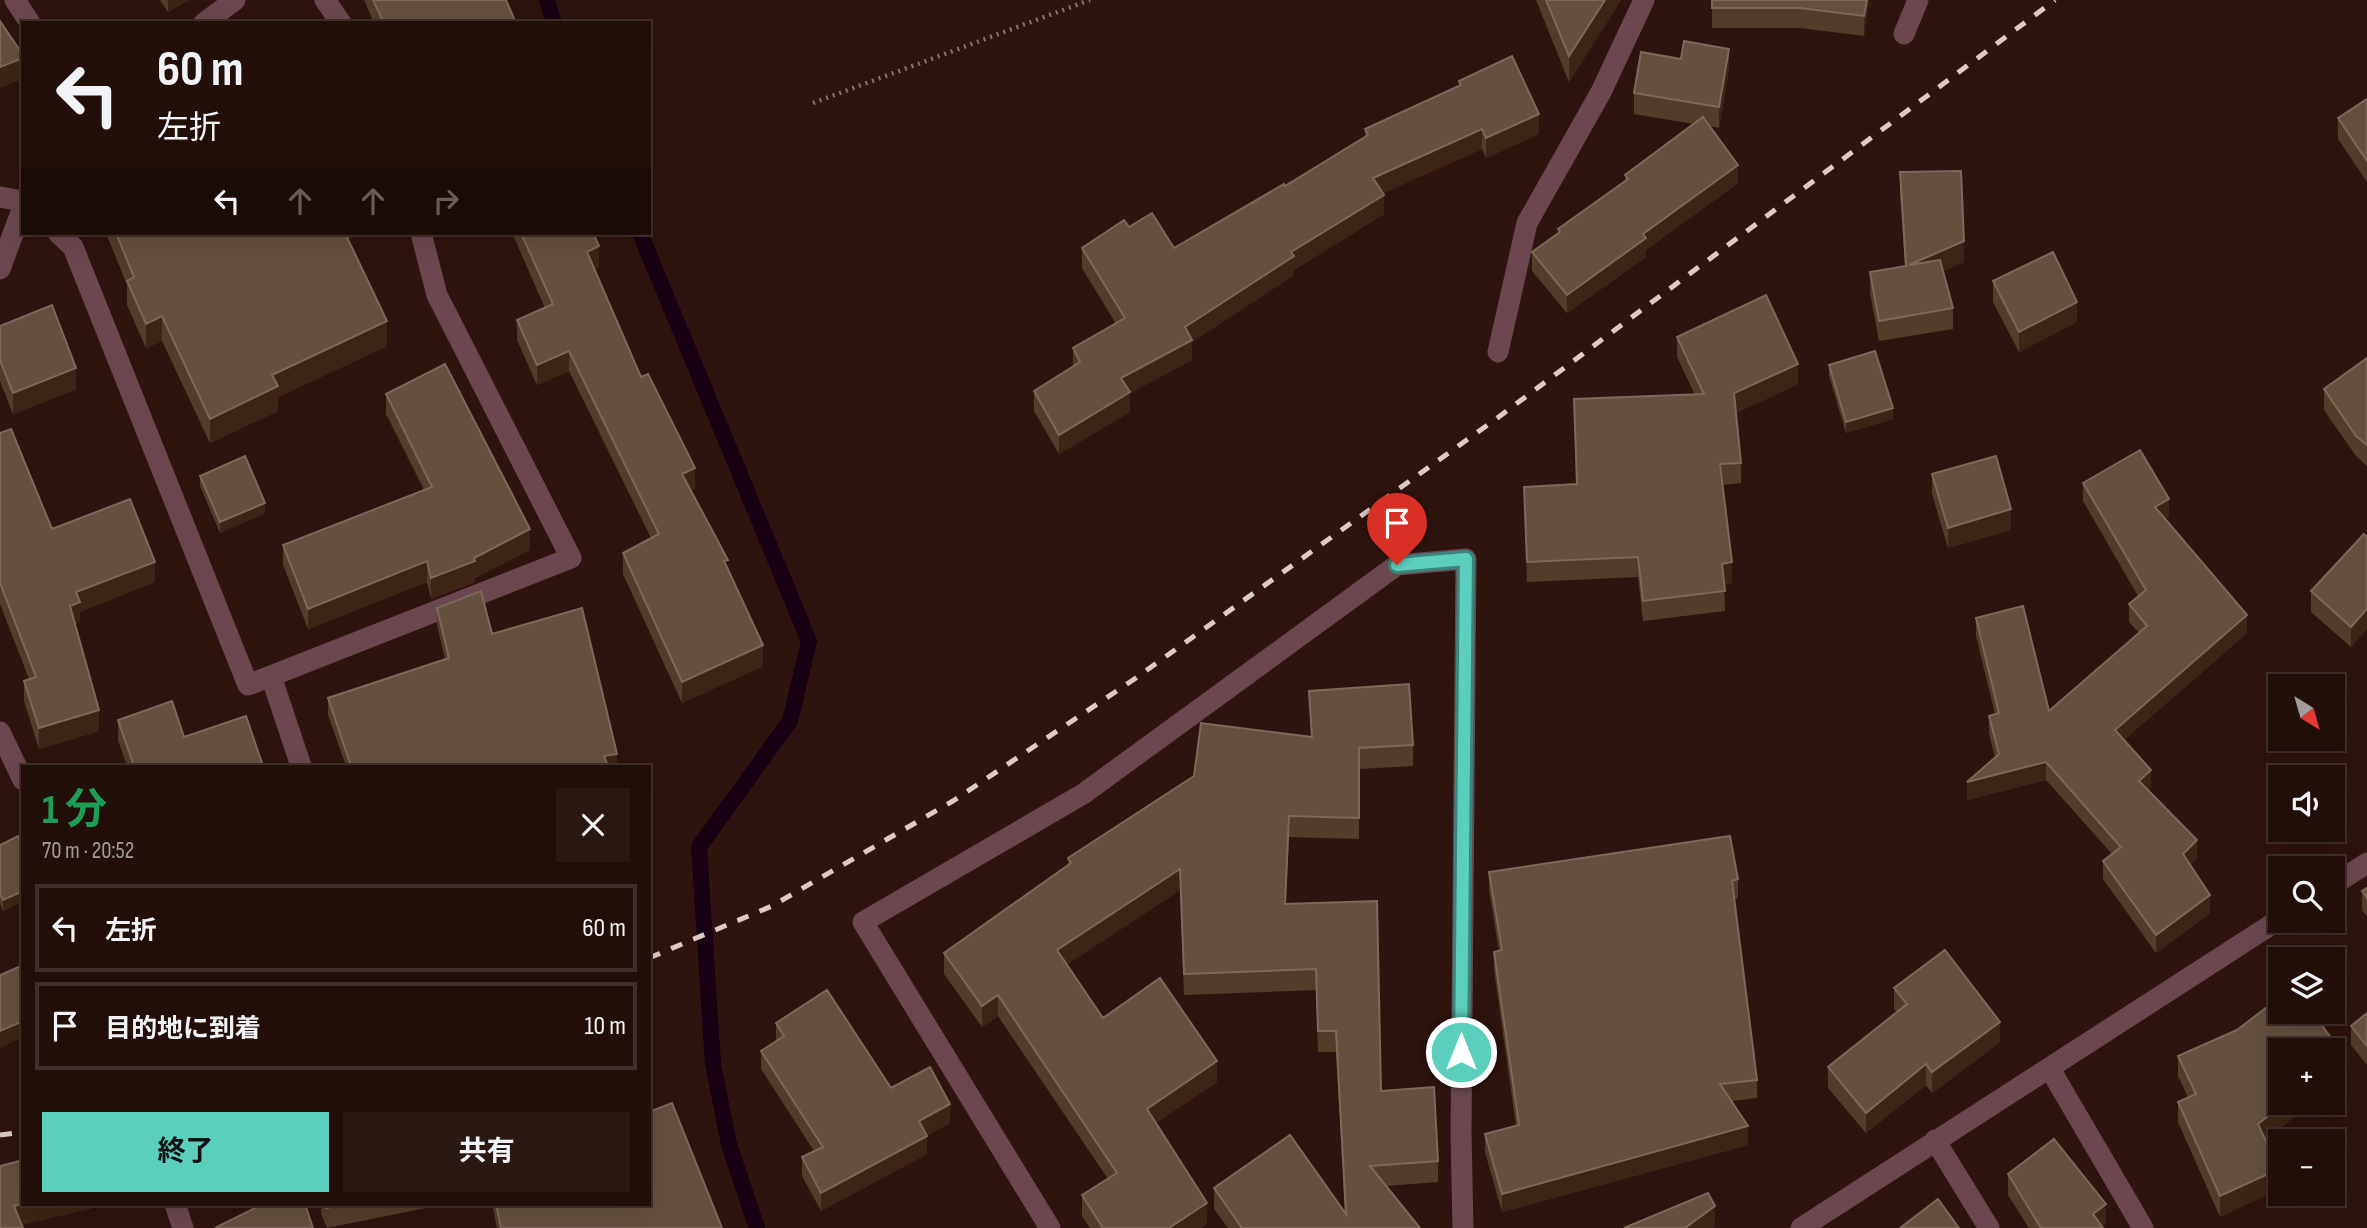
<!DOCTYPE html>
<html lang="ja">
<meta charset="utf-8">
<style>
body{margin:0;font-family:"Sofia Sans Condensed","Noto Sans JP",sans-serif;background:#2a1813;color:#f1f3f6;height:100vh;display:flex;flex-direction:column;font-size:26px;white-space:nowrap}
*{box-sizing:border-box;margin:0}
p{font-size:23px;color:#a29c9c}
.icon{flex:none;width:38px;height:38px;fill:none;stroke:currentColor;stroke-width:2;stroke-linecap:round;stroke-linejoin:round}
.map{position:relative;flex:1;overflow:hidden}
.drawer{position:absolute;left:21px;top:765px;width:630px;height:441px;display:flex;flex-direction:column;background:#220f0a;border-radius:0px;box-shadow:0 7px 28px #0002,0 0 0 2px #3f2f2b}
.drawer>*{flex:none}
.banner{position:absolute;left:21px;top:21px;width:630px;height:214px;border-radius:0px;box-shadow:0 7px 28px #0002,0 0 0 2px #3f2f2b;background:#220f0a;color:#f1f3f6;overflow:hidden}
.needle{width:46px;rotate:143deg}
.buttons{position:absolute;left:2268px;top:674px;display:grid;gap:14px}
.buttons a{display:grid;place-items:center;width:77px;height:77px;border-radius:0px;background:#220f0a;box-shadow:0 7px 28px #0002,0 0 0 2px #3f2f2b;font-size:35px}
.pin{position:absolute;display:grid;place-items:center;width:60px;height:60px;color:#fff;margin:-72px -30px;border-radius:50% 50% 50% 0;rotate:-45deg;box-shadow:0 0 7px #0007}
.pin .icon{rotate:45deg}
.me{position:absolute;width:77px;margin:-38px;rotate:0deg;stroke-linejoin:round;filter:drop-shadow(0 0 5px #0008)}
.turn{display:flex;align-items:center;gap:24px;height:147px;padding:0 21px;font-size:32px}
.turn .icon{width:91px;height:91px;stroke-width:2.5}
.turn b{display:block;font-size:49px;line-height:60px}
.lanes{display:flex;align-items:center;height:66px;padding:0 21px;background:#0003;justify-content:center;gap:35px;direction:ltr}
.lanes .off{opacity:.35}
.round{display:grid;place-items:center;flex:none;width:74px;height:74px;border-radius:0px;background:#2a1813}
.overview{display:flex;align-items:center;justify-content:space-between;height:119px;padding:0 21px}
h1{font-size:42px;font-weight:700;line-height:52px;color:#1e9e55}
.cta{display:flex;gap:14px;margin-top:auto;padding:14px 21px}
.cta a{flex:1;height:80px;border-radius:0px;background:#5bcebc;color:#111;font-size:28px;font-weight:700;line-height:80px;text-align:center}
.cta a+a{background:#2a1813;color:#f1f3f6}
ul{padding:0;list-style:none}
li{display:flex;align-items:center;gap:21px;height:88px;margin:0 14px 10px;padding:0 7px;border:4px solid #3f2f2b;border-radius:0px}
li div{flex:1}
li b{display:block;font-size:26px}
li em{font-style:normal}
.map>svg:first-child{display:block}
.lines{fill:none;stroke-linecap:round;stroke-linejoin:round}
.stream{stroke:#160012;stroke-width:16}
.path{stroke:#86716b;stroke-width:4.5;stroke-dasharray:2 5;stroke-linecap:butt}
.minor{stroke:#6b4850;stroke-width:21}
.rail{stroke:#dbcac5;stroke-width:5;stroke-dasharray:12 12;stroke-linecap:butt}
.wall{fill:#523d2a}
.shaded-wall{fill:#3c2516}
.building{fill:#64503f;stroke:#7c695a;stroke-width:2}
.route-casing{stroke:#3b867a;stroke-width:18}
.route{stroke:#5bcebc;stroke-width:12}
</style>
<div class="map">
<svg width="2367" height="1228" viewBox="0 0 2367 1228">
<rect width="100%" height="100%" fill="#2e140e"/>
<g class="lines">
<path class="stream" d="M 547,0 L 554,23
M 640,233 L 809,641 L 790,721 L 699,847 L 713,1064 L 729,1144 L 757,1228"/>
<path class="path" d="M 813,103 L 1090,0"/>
<path class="minor" d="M 15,0 L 30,23
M 325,0 L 341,23
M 204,23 L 235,0
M 1904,34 L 1918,0
M 0,197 L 23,201
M 58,233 L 73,247 L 248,685 L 571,558 L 437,295 L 421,233
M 0,269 L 23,207
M 1498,352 L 1527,223 L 1601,92 L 1644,0
M 271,676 L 301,766
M 0,732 L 23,780
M 2333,885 L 2367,863
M 2050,1069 L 2143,1228
M 1935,1140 L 1989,1228
M 175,1204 L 183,1228
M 1050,1228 L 863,922 L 1083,794 L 1397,565 L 1466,559 L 1461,1132 L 1463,1228
M 1801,1228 L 2280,919"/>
<path class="rail" d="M 649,958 L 772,906 L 953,801 L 1133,680 L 1500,416 L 2055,0
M 0,1135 L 23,1132"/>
</g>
<path class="wall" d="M 160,0 L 189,0 L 168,12 Z
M 364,0 L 506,0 L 516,23 L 374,23 Z
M 1536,0 L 1621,0 L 1569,82 Z
M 1712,0 L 1869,0 L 1864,36 L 1800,28 L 1712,28 Z
M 1729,69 L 1719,128 L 1709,126 L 1738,183 L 1646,250 L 1646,257 L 1567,313 L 1532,271 L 1532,252 L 1558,233 L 1558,229 L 1625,181 L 1625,175 L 1694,124 L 1634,114 L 1634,93 Z
M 1459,81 L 1539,134 L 1486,158 L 1482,149 L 1383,193 L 1384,214 L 1294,270 L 1294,275 L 1192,342 L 1192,360 L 1130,393 L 1130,412 L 1059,454 L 1034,411 L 1034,391 L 1073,367 L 1073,348 L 1116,324 L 1082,268 L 1082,248 L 1129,227 L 1174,248 L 1285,186 L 1365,137 L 1365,129 L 1459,86 Z
M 2367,99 L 2367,182 L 2338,139 L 2338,118 Z
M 1900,172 L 1964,262 L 1943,271 L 1953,308 L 1953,329 L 1879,341 L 1870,293 L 1870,272 L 1905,266 L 1900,193 Z
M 106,233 L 363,233 L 348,239 L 387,346 L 278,397 L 278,411 L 210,443 L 162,341 L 146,348 L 127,305 L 127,285 Z
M 512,233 L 593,233 L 599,267 L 594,269 L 641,377 L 695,488 L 691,491 L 728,568 L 763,666 L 682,703 L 623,574 L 623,553 L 651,538 L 569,371 L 537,385 L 517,340 L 517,320 L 545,308 Z
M 1993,281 L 2077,322 L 2019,352 L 1993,302 Z
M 0,326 L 76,389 L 13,414 L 0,381 Z
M 1677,337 L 1798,384 L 1736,413 L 1741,463 L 1741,483 L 1722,485 L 1732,583 L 1724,584 L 1725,611 L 1643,621 L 1638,577 L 1527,582 L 1524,487 L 1577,484 L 1574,399 L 1695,395 L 1677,357 Z
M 2367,358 L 2367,466 L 2356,456 L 2324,410 L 2324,389 Z
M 1829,365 L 1893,419 L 1846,433 L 1829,376 Z
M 386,394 L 530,550 L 475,578 L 475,582 L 431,599 L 427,582 L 308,629 L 283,565 L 283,545 L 424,490 L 386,414 Z
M 0,433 L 52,529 L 155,582 L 80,612 L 80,622 L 75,624 L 99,731 L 39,749 L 24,701 L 24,681 L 29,679 L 0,604 Z
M 1932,474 L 2011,530 L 1948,548 L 1932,494 Z
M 200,476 L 265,513 L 220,533 L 200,486 Z
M 2083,483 L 2169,517 L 2165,519 L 2247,633 L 2124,740 L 2151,788 L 2148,790 L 2197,858 L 2190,865 L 2210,913 L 2156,953 L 2103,879 L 2103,861 L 2112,854 L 2046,780 L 1967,800 L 1995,757 L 1989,734 L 1989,716 L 1995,714 L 1976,636 L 1976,618 L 2049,711 L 2139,633 L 2129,622 L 2129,604 L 2138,596 L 2083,501 Z
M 2367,537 L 2367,629 L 2351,647 L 2311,612 L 2311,591 Z
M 437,608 L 492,634 L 617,766 L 346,766 L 328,715 L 328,698 L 445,659 L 437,625 Z
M 1309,691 L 1413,745 L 1413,766 L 1359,769 L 1359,839 L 1289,837 L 1286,904 L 1381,1091 L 1438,1161 L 1438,1182 L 1386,1186 L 1420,1228 L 1228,1228 L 1214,1209 L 1214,1188 L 1345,1213 L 1336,1052 L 1318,1052 L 1316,990 L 1184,995 L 1180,890 L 1066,965 L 1103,1018 L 1217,1082 L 1156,1123 L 1207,1224 L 1201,1228 L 1090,1228 L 1082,1216 L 1082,1195 L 1108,1179 L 998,1016 L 982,1027 L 944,974 L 944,953 L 1068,865 L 1068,858 L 1311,737 Z
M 118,720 L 184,737 L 263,766 L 127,766 L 118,740 Z
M 0,845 L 23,846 L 23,901 L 3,911 L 0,904 Z
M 1489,872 L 1738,879 L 1738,898 L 1734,899 L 1757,1080 L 1757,1098 L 1732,1101 L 1748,1145 L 1502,1212 L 1485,1152 L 1485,1134 L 1516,1126 L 1494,970 L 1494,952 L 1499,951 L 1489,890 Z
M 2367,888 L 2367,917 L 2362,910 L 2362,891 Z
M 1894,988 L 2000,1042 L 1932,1093 L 1926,1085 L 1866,1133 L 1828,1088 L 1828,1067 L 1897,1012 L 1894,1009 Z
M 2280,997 L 2280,1012 L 2312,1012 L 2346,1058 L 2346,1078 L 2333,1088 L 2333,1050 L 2280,1050 L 2280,1102 L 2314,1102 L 2265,1139 L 2279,1169 L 2279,1189 L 2220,1217 L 2178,1122 L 2178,1102 L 2188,1097 L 2178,1076 L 2178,1056 L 2237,1030 Z
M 2367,1013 L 2367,1065 L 2351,1045 L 2351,1026 Z
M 776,1023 L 891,1088 L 950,1123 L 927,1135 L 927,1154 L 821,1211 L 802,1176 L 802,1157 L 814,1151 L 761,1069 L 761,1051 L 776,1041 Z
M 2008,1174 L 2106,1224 L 2102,1227 L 2103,1228 L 2029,1228 L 2008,1195 Z
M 321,1204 L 446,1204 L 327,1228 L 321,1214 Z
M 492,1204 L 649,1204 L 722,1228 L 497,1228 Z"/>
<path class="shaded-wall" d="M 168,0 L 189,0 L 168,12 Z
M 1605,0 L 1621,0 L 1569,82 L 1569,56 Z
M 1867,0 L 1869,0 L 1864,36 L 1864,16 Z
M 1729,49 L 1729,69 L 1719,128 L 1719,107 Z
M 23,58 L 23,79 L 0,88 L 0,67 Z
M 1539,114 L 1539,134 L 1486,158 L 1486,138 Z
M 1482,129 L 1482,149 L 1373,198 L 1373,178 Z
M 1738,165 L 1738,183 L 1646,250 L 1646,257 L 1567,313 L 1567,295 L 1643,234 Z
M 1384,195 L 1384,214 L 1294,270 L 1294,275 L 1192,342 L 1192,360 L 1130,393 L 1130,412 L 1059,454 L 1059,435 L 1121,378 L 1185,327 L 1291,252 Z
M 339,233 L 363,233 L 339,244 Z
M 1964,241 L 1964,262 L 1909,286 L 1909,265 Z
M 599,246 L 599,267 L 587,272 L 587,252 Z
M 2077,302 L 2077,322 L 2019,352 L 2019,332 Z
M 162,316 L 162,341 L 146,348 L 146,324 Z
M 387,321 L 387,346 L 278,397 L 278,411 L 210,443 L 210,419 L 272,375 Z
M 569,351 L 569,371 L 537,385 L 537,365 Z
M 1798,364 L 1798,384 L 1734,414 L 1734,393 Z
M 76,368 L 76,389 L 13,414 L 13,393 Z
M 1893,408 L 1893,419 L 1846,433 L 1846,422 Z
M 695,468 L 695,488 L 682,495 L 682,474 Z
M 2169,499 L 2169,517 L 2155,525 L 2155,507 Z
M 265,503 L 265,513 L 220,533 L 220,522 Z
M 2011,509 L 2011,530 L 1948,548 L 1948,528 Z
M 530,529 L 530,550 L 475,578 L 475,582 L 431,599 L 431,578 Z
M 427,561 L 427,582 L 308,629 L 308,609 Z
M 155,562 L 155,582 L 80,612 L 80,622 L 70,626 L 70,606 L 76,592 Z
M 1732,562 L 1732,583 L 1722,585 L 1722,564 Z
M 2367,609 L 2367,629 L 2351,647 L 2351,627 Z
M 2247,615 L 2247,633 L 2115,748 L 2115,730 Z
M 763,645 L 763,666 L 682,703 L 682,682 Z
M 99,710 L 99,731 L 39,749 L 39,728 Z
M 617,754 L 617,766 L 604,766 L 604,756 Z
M 2046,762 L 2046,780 L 1967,800 L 1967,782 Z
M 2151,770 L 2151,788 L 2139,799 L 2139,781 Z
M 1289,816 L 1289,837 L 1285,925 L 1285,904 Z
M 2197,840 L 2197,858 L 2183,872 L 2183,854 Z
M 1180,869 L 1180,890 L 1057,971 L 1057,950 Z
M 23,891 L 23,901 L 3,911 L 3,900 Z
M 2210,895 L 2210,913 L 2156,953 L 2156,935 Z
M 998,995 L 998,1016 L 982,1027 L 982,1006 Z
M 23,1021 L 23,1037 L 0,1048 L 0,1031 Z
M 2000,1022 L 2000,1042 L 1932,1093 L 1932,1072 Z
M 2346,1058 L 2346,1078 L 2333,1088 L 2333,1068 Z
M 1217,1061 L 1217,1082 L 1147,1129 L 1147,1109 Z
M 1926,1064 L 1926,1085 L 1866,1133 L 1866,1113 Z
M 2286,1102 L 2314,1102 L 2258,1144 L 2258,1124 Z
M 950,1104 L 950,1123 L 919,1140 L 919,1121 Z
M 1748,1126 L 1748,1145 L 1502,1212 L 1502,1194 Z
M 927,1136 L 927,1154 L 821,1211 L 821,1193 Z
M 2279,1169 L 2279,1189 L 2220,1217 L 2220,1196 Z
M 1207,1203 L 1207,1224 L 1201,1228 L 1169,1228 Z
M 23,1204 L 111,1204 L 14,1227 L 14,1206 Z
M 2106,1204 L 2106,1224 L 2101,1228 L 2093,1214 Z
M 1715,1206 L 1715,1226 L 1713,1228 L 1685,1228 Z"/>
<path class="building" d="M 373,0 L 506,0 L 516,23 L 384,23 Z
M 1546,0 L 1605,0 L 1569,56 Z
M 1712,0 L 1867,0 L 1864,16 L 1800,8 L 1712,8 Z
M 0,21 L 23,55 L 23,58 L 0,67 Z
M 1684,41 L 1729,49 L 1719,107 L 1634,93 L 1641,52 L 1681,59 Z
M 1512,56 L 1539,114 L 1486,138 L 1482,129 L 1373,178 L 1384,195 L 1291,252 L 1294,256 L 1185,327 L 1192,340 L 1121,378 L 1130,392 L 1059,435 L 1034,391 L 1080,362 L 1073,348 L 1125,318 L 1082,248 L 1124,220 L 1129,227 L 1152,213 L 1174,248 L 1284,184 L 1285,186 L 1368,135 L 1365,129 L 1461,85 L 1459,81 Z
M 2367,99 L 2367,161 L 2338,118 Z
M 1703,117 L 1738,165 L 1643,234 L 1646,238 L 1567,295 L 1532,252 L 1560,232 L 1558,229 L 1628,179 L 1625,175 Z
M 1961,171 L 1964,241 L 1909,265 L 1940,260 L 1953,308 L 1879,321 L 1870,272 L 1906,266 L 1900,172 Z
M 116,233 L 345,233 L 387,321 L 272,375 L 278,386 L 210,419 L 162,316 L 146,324 L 127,281 L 134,277 Z
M 521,233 L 593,233 L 599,246 L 587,252 L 641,377 L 648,374 L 695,468 L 682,474 L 728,560 L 724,561 L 763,645 L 682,682 L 623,553 L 659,534 L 569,351 L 537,365 L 517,320 L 553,304 Z
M 2053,252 L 2077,302 L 2019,332 L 1993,281 Z
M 1766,295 L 1798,364 L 1734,393 L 1741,463 L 1720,464 L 1732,562 L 1722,564 L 1725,591 L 1643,601 L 1638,557 L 1527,562 L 1524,487 L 1577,484 L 1574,399 L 1704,394 L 1677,337 Z
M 52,305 L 76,368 L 13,393 L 0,360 L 0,326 Z
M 1875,351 L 1893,408 L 1846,422 L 1829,365 Z
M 2367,358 L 2367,445 L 2356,436 L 2324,389 Z
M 445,364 L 530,529 L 474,558 L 475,561 L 431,578 L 427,561 L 308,609 L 283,545 L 432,487 L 386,394 Z
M 11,429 L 52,529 L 130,499 L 155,562 L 76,592 L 80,602 L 70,606 L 99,710 L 39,728 L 24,681 L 36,677 L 0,583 L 0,433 Z
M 2140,450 L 2169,499 L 2155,507 L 2247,615 L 2115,730 L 2151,770 L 2139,781 L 2197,840 L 2183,854 L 2210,895 L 2156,935 L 2103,861 L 2121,847 L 2046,762 L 1967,782 L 1999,754 L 1989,716 L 1999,713 L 1976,618 L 2023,606 L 2049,711 L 2147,626 L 2129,604 L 2146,590 L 2083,483 Z
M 245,456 L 265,503 L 220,522 L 200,476 Z
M 1996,456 L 2011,509 L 1948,528 L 1932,474 Z
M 2364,534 L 2367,537 L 2367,609 L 2351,627 L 2311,591 Z
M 481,591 L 492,634 L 582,608 L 617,754 L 604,756 L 608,766 L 351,766 L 328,698 L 449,658 L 437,608 Z
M 1409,684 L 1413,745 L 1359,748 L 1359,818 L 1289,816 L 1285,904 L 1377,901 L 1381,1091 L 1434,1087 L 1438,1161 L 1370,1166 L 1420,1228 L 1242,1228 L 1214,1188 L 1290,1135 L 1346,1214 L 1336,1031 L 1318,1031 L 1316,969 L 1184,974 L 1180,869 L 1057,950 L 1103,1018 L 1160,978 L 1217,1061 L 1147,1109 L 1207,1203 L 1169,1228 L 1103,1228 L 1082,1195 L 1117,1173 L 998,995 L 982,1006 L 944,953 L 1071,863 L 1068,858 L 1194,776 L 1201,723 L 1312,737 L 1309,691 Z
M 172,701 L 184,737 L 246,716 L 263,766 L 134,766 L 118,720 Z
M 18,836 L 23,846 L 23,891 L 3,900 L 0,894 L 0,845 Z
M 1730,836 L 1738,879 L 1732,881 L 1757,1080 L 1720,1084 L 1748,1126 L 1502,1194 L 1485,1134 L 1519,1125 L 1494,952 L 1502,950 L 1489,872 Z
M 2367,888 L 2367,898 L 2362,891 Z
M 1945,950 L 2000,1022 L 1932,1072 L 1926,1064 L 1866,1113 L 1828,1067 L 1907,1004 L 1894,988 Z
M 23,965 L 23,1021 L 0,1031 L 0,975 Z
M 827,990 L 891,1088 L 930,1067 L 950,1104 L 919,1121 L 927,1136 L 821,1193 L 802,1157 L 823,1147 L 761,1051 L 784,1036 L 776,1023 Z
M 2280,997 L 2280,1012 L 2312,1012 L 2346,1058 L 2333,1068 L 2333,1050 L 2280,1050 L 2280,1102 L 2286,1102 L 2258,1124 L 2279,1169 L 2220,1196 L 2178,1102 L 2196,1094 L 2178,1056 L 2237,1030 Z
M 2367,1013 L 2367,1046 L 2351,1026 Z
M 672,1103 L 722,1228 L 501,1228 L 496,1204 L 649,1204 L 649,1112 Z
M 2054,1139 L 2106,1204 L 2093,1214 L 2103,1228 L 2041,1228 L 2008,1174 Z
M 23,1160 L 23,1204 L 14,1206 L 23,1228 L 0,1228 L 0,1166 Z
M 1708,1193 L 1715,1206 L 1685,1228 L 1624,1228 Z
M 1938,1199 L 1959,1228 L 1900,1228 Z
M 263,1204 L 305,1204 L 313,1228 L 215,1228 Z
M 325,1204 L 344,1204 L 326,1208 Z"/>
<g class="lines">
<defs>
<path id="route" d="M 1397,565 L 1466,559 L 1461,1052"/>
</defs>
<use href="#route" class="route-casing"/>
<use href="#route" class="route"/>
</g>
</svg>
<div class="buttons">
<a><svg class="needle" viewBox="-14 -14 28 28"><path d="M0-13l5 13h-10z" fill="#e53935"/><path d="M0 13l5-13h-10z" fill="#a29c9c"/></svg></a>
<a><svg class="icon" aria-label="sound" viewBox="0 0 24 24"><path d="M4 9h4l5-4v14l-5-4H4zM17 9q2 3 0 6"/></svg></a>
<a><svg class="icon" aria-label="search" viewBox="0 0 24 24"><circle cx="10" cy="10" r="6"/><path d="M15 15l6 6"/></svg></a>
<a><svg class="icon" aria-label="layers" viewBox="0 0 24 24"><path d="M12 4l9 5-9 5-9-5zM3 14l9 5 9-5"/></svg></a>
<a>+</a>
<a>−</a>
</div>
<div class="pin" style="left:1397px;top:565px;background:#d93025"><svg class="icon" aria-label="arrive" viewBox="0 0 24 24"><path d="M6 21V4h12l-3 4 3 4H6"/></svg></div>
<svg class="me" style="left:1461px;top:1052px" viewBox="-20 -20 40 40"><circle r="17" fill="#5bcebc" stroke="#fff" stroke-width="3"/><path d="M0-11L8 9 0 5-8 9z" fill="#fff"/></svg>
<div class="banner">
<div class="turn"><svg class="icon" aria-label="left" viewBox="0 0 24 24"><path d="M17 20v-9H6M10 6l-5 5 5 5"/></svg><div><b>60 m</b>左折</div></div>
<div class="lanes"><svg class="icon" aria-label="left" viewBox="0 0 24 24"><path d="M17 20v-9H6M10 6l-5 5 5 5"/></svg><svg class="icon off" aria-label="ahead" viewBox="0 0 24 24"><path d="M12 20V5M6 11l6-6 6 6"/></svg><svg class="icon off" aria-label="ahead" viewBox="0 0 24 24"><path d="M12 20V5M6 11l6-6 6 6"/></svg><svg class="icon off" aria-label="right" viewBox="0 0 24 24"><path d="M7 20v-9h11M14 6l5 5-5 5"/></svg></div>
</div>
<section class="drawer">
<div class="overview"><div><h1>1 分</h1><p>70 m · 20:52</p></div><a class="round"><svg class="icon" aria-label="close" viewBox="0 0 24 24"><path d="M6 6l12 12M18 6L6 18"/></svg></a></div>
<ul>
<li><svg class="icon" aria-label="left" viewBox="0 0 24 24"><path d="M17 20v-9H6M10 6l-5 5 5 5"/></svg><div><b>左折</b></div><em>60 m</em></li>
<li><svg class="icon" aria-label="arrive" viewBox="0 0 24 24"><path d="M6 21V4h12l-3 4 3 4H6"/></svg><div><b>目的地に到着</b></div><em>10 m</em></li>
</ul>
<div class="cta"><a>終了</a><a>共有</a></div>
</section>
</div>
